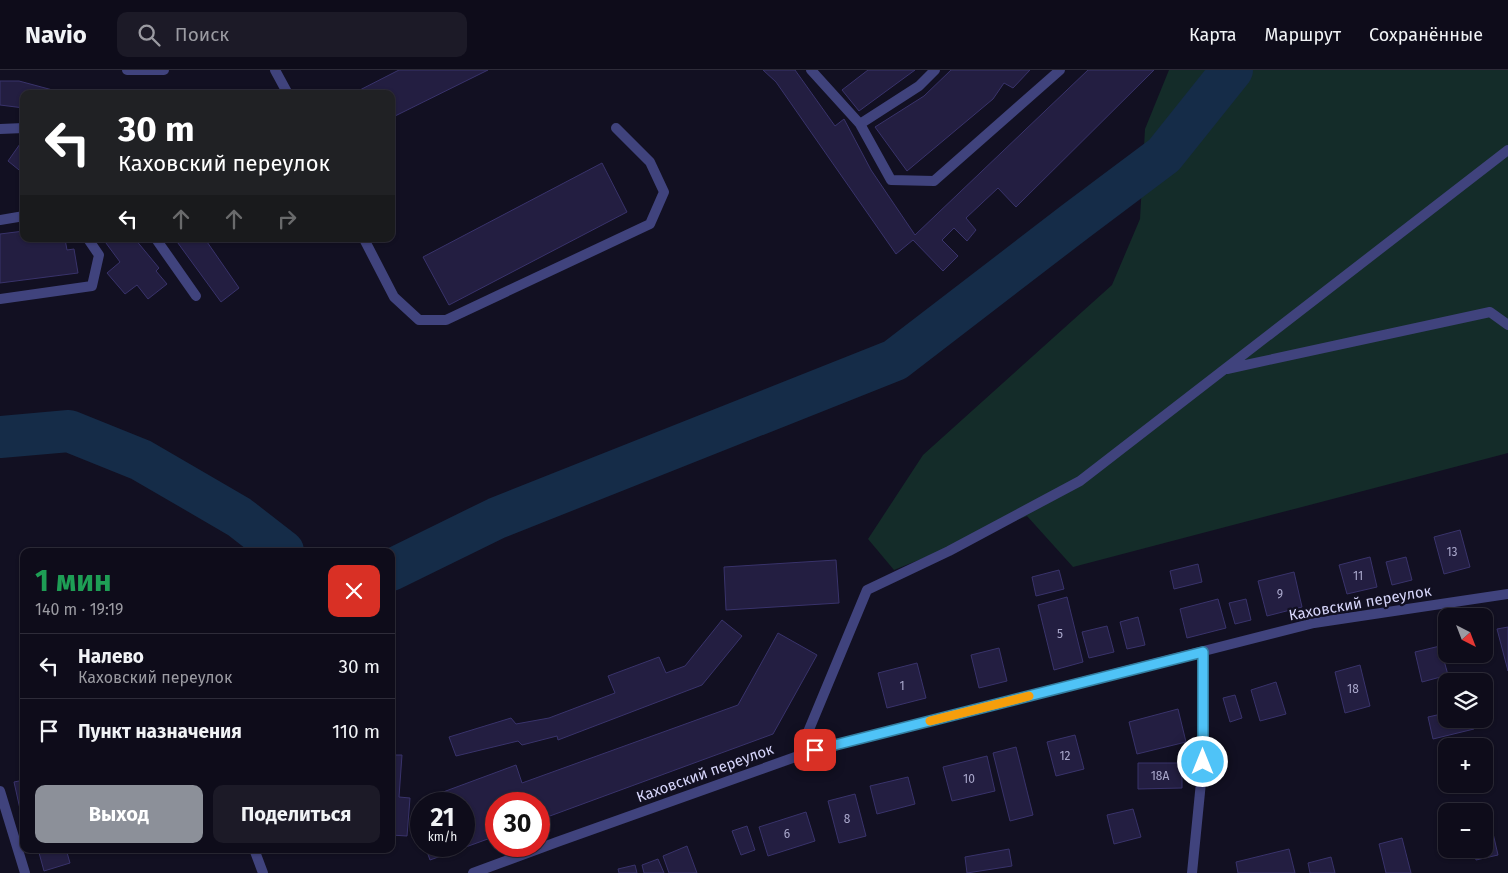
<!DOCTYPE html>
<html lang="ru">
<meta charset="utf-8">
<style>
body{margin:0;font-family:"Fira Sans",sans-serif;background:#1c1a27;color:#f1f3f6;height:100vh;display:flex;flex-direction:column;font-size:19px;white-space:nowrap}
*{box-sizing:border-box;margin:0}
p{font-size:16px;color:#9b9ba2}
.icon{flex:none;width:28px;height:28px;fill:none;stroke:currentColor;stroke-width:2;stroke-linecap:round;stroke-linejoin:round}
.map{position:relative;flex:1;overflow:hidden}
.sheet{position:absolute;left:20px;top:478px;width:375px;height:305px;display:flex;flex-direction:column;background:#0e0c1a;border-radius:10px;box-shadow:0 1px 4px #0004,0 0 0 1px #2e2c39}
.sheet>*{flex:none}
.top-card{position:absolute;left:20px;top:20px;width:375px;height:152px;border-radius:10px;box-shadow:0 1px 4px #0004,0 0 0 1px #2e2c39;background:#202124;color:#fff;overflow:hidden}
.needle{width:32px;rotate:138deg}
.controls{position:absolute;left:1438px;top:538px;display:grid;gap:10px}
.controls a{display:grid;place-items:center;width:55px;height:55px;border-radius:10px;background:#0e0c1a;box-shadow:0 1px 4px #0004,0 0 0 1px #2e2c39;font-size:25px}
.speed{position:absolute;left:410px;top:722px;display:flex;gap:10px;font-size:25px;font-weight:700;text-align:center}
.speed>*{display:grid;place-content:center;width:65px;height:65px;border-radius:50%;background:#0e0c1a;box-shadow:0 1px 4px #0004,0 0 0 1px #2e2c39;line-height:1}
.speed small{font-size:12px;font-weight:400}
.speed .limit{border:8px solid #d22;background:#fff;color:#111}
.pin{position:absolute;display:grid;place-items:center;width:42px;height:42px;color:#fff;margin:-21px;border-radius:10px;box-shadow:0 2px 8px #0006}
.me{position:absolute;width:55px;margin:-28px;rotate:0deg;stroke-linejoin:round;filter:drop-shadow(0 0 4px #0008)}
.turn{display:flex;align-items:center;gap:18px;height:105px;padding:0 15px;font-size:22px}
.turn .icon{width:65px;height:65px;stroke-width:2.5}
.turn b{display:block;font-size:35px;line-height:42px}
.lanes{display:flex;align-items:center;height:48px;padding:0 15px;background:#0003;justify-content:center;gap:25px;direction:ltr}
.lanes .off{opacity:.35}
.round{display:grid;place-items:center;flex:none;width:52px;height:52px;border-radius:10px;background:#1c1a27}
.overview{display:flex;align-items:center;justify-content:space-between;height:85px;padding:0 15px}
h1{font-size:30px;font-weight:700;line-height:38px;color:#1e9e55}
.action{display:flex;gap:10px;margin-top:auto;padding:10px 15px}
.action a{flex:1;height:58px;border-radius:10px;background:#8c9099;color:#fff;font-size:20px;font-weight:700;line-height:58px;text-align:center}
.action a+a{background:#1c1a27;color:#f1f3f6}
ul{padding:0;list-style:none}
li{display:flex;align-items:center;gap:15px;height:65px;padding:0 15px;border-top:1px solid #2e2c39}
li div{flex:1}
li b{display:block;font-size:19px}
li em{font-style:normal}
header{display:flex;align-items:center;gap:30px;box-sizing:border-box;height:70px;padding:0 25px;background:#0e0c1a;border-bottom:1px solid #2e2c39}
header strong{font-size:24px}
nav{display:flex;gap:28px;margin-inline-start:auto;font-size:18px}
.search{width:350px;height:45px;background:#1c1a27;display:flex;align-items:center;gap:12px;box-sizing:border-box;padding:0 18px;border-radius:10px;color:#9b9ba2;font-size:19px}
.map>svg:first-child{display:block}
.green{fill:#142c29}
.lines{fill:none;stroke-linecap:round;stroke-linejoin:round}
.river{stroke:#152c48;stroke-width:42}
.building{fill:#231e41;stroke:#39336b}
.lane{stroke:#40437d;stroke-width:10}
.street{stroke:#40437d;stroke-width:10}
.route-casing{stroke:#337fa1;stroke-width:12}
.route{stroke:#4fc3f7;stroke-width:9}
.slow{stroke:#f59e0b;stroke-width:9}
.labels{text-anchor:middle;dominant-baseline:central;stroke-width:4.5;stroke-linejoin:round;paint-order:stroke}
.number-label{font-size:12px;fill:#aaa8cc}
.street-label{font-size:15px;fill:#d7d6fb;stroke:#121022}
</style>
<header>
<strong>Navio</strong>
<div class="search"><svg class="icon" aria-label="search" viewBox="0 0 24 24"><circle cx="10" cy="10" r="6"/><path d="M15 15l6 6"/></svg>Поиск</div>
<nav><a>Карта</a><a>Маршрут</a><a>Сохранённые</a></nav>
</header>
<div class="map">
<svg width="1508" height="803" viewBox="0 0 1508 803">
<rect width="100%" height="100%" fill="#121022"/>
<path class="green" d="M 1169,0 L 1508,0 L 1508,383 L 1073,497 L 1027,446 L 894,500 L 868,469 L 923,385 L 1112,215 L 1140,149 L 1145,59 Z"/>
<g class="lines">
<path class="river" d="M 0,367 L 69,361 L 141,390 L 239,447 L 283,481
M 391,500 L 497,448 L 895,290 L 1076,151 L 1164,85 L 1232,0"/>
</g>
<path class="building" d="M 399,0 L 488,0 L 391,48 L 391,24 L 352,24 Z
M 763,0 L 795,0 L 835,56 L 844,49 L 871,100 L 915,165 L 1088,0 L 1154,0 L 1016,137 L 998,118 L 966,148 L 976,160 L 967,171 L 954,158 L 942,170 L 958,186 L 943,201 L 913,170 L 896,184 L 776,12 Z
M 868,0 L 915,0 L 859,41 L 842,20 Z
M 951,0 L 1030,0 L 1013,18 L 1004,13 L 993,29 L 907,101 L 875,57 L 924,26 Z
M 0,11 L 19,11 L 60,22 L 60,24 L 24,24 L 24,38 L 0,35 Z
M 20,74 L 24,77 L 24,104 L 8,91 Z
M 602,93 L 627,142 L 449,235 L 423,187 Z
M 24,161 L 24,169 L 65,169 L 67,180 L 74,179 L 78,203 L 0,213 L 0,164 Z
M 103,169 L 135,169 L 159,198 L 156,201 L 167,214 L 148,229 L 137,215 L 125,224 L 107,203 L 120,192 Z
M 175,169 L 205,169 L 239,218 L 221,232 Z
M 1460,460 L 1470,497 L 1444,504 L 1434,467 Z
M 1370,487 L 1377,517 L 1347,524 L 1339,495 Z
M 1406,487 L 1412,510 L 1392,515 L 1386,492 Z
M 836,490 L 839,533 L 726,540 L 724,497 Z
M 1198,494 L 1202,512 L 1174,519 L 1170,501 Z
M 1059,500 L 1064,519 L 1036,526 L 1032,507 Z
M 1294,502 L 1302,537 L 1267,546 L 1258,511 Z
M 1067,527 L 1083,592 L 1054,600 L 1038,535 Z
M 1218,529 L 1226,558 L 1187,568 L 1180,539 Z
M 1246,529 L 1251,550 L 1235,554 L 1229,533 Z
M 1138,547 L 1145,575 L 1127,579 L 1120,552 Z
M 722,550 L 742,566 L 702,615 L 558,670 L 557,666 L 522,675 L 518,671 L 456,686 L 449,667 L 511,648 L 516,654 L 549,648 L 615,623 L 608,606 L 659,587 L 666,603 L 685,596 Z
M 1107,556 L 1114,582 L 1089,588 L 1082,562 Z
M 1508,557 L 1508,601 L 1497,559 Z
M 778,563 L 817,585 L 773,664 L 539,750 L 539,734 L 496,734 L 496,766 L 430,790 L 425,776 L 464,776 L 464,734 L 438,734 L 435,725 L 516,695 L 522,713 L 738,635 Z
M 1440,576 L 1448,605 L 1422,612 L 1415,582 Z
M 999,578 L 1007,611 L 979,618 L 971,585 Z
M 917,593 L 926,628 L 887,638 L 878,603 Z
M 1360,595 L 1370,636 L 1345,643 L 1335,602 Z
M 1276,612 L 1286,644 L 1260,651 L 1251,620 Z
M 1235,625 L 1242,648 L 1230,652 L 1223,628 Z
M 1178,639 L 1186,672 L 1137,684 L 1129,652 Z
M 1446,643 L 1446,649 L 1471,649 L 1474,659 L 1433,669 L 1428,647 Z
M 1075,665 L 1084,699 L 1056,706 L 1047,672 Z
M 1016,677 L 1033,745 L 1010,751 L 993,683 Z
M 391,685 L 402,685 L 399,727 L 410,728 L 407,766 L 391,765 Z
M 987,686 L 995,721 L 952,731 L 943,697 Z
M 1138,693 L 1182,693 L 1182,718 L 1138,719 Z
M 908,707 L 915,734 L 877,744 L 870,716 Z
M 24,710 L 24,748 L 22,748 L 14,712 Z
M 855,724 L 866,766 L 839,773 L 828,731 Z
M 1133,739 L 1141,767 L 1114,774 L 1107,745 Z
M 806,742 L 815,771 L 768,786 L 759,757 Z
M 1489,746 L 1498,785 L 1476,790 L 1473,779 L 1484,779 L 1484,747 Z
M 747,756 L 755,780 L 741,785 L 732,761 Z
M 1402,768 L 1411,803 L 1386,803 L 1379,774 Z
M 687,776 L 697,803 L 669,803 L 663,786 Z
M 38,779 L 66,779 L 70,793 L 44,801 Z
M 1009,779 L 1012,796 L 967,803 L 965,787 Z
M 1289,779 L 1295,803 L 1238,803 L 1236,792 Z
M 1331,787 L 1335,803 L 1310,803 L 1308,793 Z
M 658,789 L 664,803 L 644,803 L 642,795 Z
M 635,795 L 637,803 L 619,803 L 618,799 Z"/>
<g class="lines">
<path class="lane" d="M 127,0 L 164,0
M 275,0 L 288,24
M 811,0 L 860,54 L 891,110 L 934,111 L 1060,0
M 860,54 L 919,16 L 935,0
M 0,59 L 24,58
M 0,150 L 24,146
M 156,169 L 196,226
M 364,169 L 394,227 L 419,250 L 446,250 L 650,154 L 664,122 L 650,92 L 616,58
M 0,229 L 92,216 L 99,185 L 88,169
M 1227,299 L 1490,242 L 1508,255
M 798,686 L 867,520 L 949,481 L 1080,411 L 1508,80
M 254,779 L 263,803"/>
<path class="street" d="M 0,721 L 25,803
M 473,803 L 557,772 L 815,680 L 1314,553 L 1508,524
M 1192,803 L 1203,692 L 1203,582"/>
</g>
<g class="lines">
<defs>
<path id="route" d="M 815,680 L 1203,582 L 1203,692"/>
</defs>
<use href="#route" class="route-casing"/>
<use href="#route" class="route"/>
<path class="slow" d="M 930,651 L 1029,626"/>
</g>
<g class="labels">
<g class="number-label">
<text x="1452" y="482">13</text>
<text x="1358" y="506">11</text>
<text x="1280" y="524">9</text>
<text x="1060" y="564">5</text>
<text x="902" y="616">1</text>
<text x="1353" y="619">18</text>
<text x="1065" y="686">12</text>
<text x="1160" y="706">18А</text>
<text x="969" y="709">10</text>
<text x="847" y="749">8</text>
<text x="787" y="764">6</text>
</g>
<g class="street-label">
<text transform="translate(1360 533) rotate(-10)">Каховский переулок</text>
<text transform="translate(705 703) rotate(-20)">Каховский переулок</text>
</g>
</g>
</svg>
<div class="controls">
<a><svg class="needle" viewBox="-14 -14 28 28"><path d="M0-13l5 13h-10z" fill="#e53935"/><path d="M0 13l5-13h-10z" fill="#9b9ba2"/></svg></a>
<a><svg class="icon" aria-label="layers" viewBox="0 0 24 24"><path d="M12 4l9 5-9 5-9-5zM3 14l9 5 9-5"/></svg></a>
<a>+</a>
<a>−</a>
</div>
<div class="speed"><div>21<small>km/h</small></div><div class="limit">30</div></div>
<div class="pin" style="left:815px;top:680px;background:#d93025"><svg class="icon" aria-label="arrive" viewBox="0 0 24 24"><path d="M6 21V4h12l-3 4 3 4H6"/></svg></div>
<svg class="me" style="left:1203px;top:692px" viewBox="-20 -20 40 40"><circle r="17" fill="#4fc3f7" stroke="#fff" stroke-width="3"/><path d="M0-11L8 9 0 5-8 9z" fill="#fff"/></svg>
<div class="top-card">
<div class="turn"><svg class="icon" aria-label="left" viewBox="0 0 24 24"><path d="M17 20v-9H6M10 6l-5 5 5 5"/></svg><div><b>30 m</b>Каховский переулок</div></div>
<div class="lanes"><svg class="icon" aria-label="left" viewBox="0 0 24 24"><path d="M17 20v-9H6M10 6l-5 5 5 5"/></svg><svg class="icon off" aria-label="ahead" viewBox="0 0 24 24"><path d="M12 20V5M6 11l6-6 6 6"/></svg><svg class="icon off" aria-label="ahead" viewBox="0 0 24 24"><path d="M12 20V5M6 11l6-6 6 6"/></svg><svg class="icon off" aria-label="right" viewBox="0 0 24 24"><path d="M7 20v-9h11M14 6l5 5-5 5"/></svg></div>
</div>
<section class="sheet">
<div class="overview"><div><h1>1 мин</h1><p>140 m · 19:19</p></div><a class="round" style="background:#d93025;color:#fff"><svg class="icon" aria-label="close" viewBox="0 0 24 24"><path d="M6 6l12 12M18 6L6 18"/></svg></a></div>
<ul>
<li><svg class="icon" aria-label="left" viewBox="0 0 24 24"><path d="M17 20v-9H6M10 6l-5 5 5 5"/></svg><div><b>Налево</b><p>Каховский переулок</p></div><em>30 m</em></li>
<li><svg class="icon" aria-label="arrive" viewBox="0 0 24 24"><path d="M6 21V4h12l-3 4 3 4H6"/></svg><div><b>Пункт назначения</b></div><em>110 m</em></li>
</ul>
<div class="action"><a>Выход</a><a>Поделиться</a></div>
</section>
</div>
